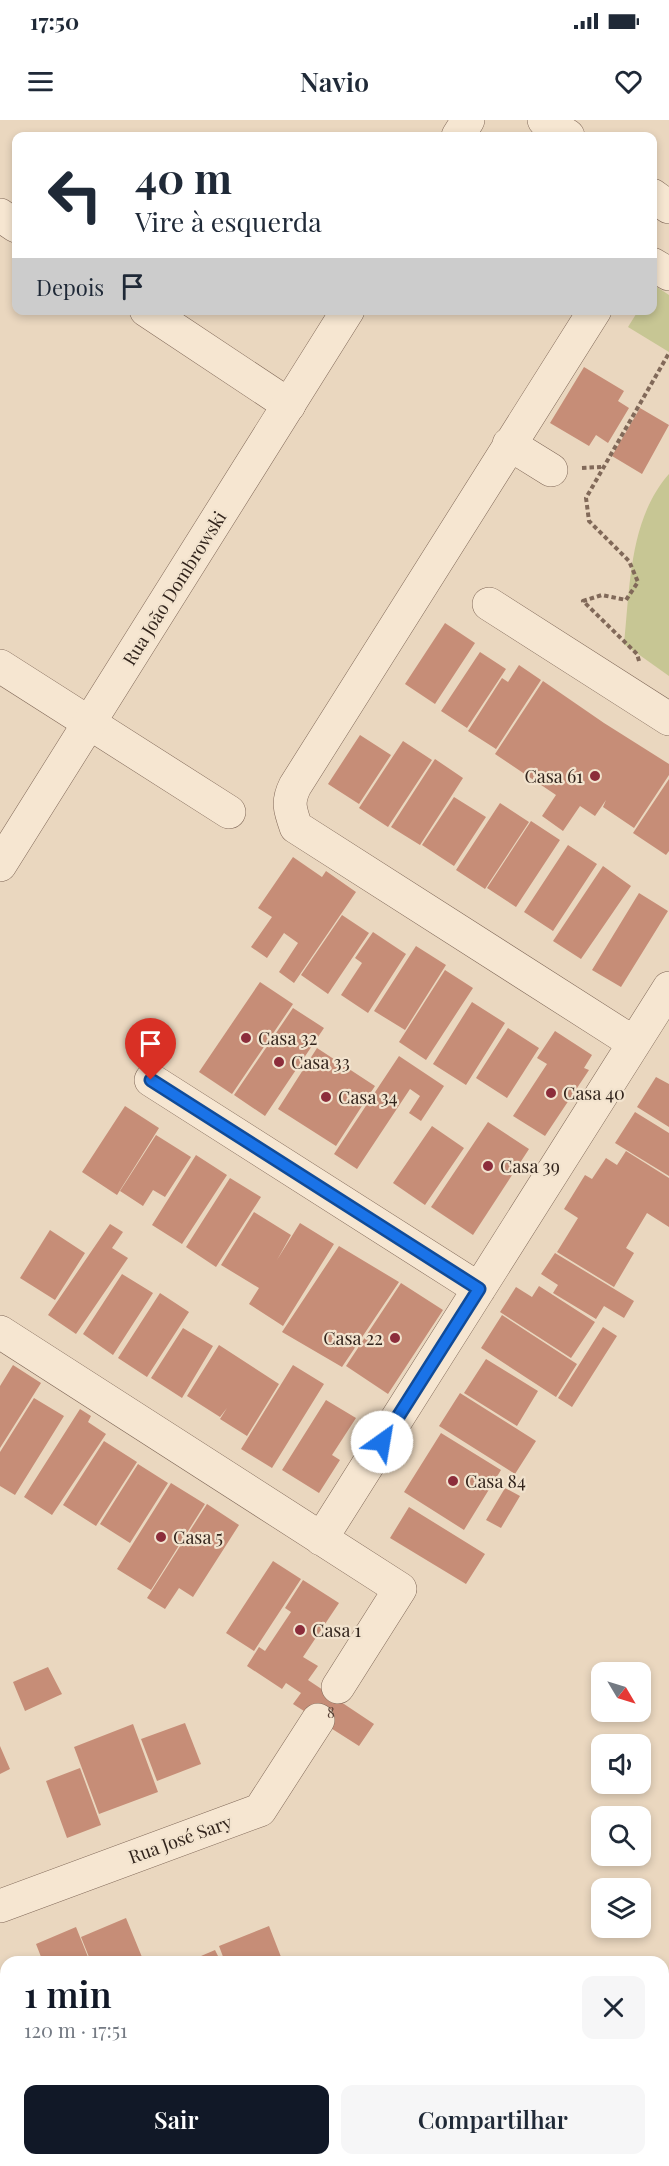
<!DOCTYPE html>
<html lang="pt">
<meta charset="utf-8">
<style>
body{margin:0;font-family:"Playfair Display",serif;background:#f6f6f7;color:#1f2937;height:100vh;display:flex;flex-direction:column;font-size:22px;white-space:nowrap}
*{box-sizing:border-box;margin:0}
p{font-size:20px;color:#747a83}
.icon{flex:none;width:33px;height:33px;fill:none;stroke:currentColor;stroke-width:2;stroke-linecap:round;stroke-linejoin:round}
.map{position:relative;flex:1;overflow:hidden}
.drawer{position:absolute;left:0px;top:1836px;width:669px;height:210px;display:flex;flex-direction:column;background:#fff;border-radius:18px 18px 0 0;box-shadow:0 3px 9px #0003}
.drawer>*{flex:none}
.top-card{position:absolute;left:12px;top:12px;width:645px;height:183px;border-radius:12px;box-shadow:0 3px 9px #0003;background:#fff;color:#1f2937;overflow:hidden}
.needle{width:39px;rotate:128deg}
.buttons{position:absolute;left:591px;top:1542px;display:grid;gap:12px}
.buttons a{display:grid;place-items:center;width:60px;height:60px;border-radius:12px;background:#fff;box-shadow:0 3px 9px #0003;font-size:30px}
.pin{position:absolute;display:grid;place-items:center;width:51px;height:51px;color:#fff;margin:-62px -26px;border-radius:50% 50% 50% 0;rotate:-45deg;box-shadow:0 0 6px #0007}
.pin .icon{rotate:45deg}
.me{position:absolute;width:66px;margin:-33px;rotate:32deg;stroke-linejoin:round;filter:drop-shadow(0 0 4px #0008)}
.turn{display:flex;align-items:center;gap:21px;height:126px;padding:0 24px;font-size:27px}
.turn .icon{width:78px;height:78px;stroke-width:2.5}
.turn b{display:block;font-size:42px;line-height:51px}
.then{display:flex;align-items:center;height:57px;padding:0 24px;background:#0003;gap:12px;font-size:22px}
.round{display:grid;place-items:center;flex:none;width:63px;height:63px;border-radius:12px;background:#f6f6f7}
.head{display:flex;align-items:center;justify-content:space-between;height:102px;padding:0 24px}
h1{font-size:36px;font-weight:600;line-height:45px;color:#111827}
.cta{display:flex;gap:12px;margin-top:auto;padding:12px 24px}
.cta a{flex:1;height:69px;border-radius:12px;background:#111827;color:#fff;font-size:24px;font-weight:600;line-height:69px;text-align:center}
.cta a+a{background:#f6f6f7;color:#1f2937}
.status{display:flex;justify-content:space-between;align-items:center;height:42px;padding:0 30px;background:#fff;direction:ltr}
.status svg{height:16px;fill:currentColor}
header{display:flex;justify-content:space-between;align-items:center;height:78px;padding:0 24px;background:#fff;font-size:27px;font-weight:600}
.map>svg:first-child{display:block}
.green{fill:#c7c694}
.building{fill:#c68d77}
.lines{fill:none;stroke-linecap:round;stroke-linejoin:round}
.minor-casing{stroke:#816959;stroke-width:34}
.tertiary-casing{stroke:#816959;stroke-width:34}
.path{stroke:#816959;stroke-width:4;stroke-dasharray:4.5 3;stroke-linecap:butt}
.minor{stroke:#f6e6d1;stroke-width:33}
.tertiary{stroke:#f6e6d1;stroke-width:33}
.route-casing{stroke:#114b97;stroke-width:15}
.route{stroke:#1a73e8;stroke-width:10}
.poi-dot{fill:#8c2d3b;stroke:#f2e3ce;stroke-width:2}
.labels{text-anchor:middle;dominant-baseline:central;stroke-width:4.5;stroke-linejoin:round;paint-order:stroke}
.number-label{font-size:15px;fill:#573e33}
.street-label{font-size:18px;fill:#32241c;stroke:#f2e3ce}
.poi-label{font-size:18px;fill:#32241c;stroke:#f2e3ce;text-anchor:start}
</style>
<div class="status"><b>17:50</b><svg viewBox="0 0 49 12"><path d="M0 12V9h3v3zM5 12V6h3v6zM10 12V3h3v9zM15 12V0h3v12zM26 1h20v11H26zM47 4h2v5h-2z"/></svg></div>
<header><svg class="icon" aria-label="menu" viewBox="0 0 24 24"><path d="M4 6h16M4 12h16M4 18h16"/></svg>Navio<svg class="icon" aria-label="heart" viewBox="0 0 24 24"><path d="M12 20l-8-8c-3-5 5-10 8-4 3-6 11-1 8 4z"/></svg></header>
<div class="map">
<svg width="669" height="2046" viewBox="0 0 669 2046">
<rect width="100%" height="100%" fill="#ead7bf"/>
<path class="green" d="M 654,165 L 669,175 L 669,232 L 628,207 L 638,191 L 652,190 Z
M 669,354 L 669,556 L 624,524 C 630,468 629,399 669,354 Z
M 663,1997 L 669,1997 L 669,2046 L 592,2046 L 599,2040 L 663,2040 Z"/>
<path class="building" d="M 584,247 L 624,271 L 618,281 L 629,288 L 608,323 L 596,315 L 589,326 L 550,303 Z
M 640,288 L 669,305 L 642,354 L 612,336 Z
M 445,503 L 475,523 L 435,584 L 405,564 Z
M 480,532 L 506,549 L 467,608 L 441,591 Z
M 519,545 L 541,560 L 496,629 L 468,611 L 502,558 L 508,562 Z
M 543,561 L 604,603 L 669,644 L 669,655 L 634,708 L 603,687 L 606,680 L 595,696 L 580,686 L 563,711 L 542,696 L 556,675 L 495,634 Z
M 360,615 L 391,635 L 359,684 L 328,664 Z
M 403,621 L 432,640 L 388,707 L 359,688 Z
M 435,639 L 463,658 L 420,725 L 391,707 Z
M 669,659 L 669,731 L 666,735 L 633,713 Z
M 454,677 L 486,697 L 454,746 L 422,725 Z
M 500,683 L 529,702 L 485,769 L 456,750 Z
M 531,701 L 560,720 L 516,787 L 487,768 Z
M 568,725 L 597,744 L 553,811 L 524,792 Z
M 293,737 L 322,757 L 326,751 L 356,772 L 294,863 L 279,852 L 298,823 L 284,813 L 267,838 L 251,827 L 272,797 L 258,788 Z
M 603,746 L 631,766 L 581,839 L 553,821 Z
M 639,773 L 668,791 L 621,867 L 592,850 Z
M 342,795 L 369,813 L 328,874 L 301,855 Z
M 373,812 L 406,834 L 368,893 L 341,875 L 362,843 L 355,838 Z
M 416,826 L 446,845 L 405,910 L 374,891 Z
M 445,850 L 473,868 L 426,940 L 399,922 Z
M 260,862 L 293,884 L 232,974 L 199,952 Z
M 472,882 L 505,903 L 466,965 L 433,944 Z
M 293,888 L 324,908 L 265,996 L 234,975 Z
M 508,908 L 539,928 L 507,978 L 476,958 Z
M 555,911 L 592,935 L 584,948 L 589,950 L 545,1016 L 513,996 L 547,944 L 537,938 Z
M 317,928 L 375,966 L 336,1026 L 278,989 Z
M 399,936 L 444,966 L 421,1001 L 409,993 L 420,976 L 410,969 L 357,1049 L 334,1034 Z
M 656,957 L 669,964 L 669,1007 L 637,987 Z
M 125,986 L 159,1008 L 117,1075 L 82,1052 Z
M 635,992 L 669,1013 L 669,1056 L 615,1023 Z
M 488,1002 L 529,1029 L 473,1115 L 431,1087 Z
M 432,1006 L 464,1028 L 425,1085 L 393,1063 Z
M 156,1015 L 191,1037 L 165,1077 L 153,1070 L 143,1086 L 120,1071 Z
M 626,1031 L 669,1058 L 669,1107 L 647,1093 L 626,1128 L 634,1133 L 614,1167 L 557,1132 L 578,1098 L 564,1089 L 585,1055 L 592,1059 L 606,1038 L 617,1045 Z
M 196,1035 L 227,1055 L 182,1124 L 152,1105 Z
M 230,1058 L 261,1077 L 216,1147 L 186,1127 Z
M 254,1092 L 291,1115 L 277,1140 L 300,1103 L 334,1124 L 283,1206 L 249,1184 L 259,1168 L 221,1145 Z
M 110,1104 L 123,1112 L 112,1128 L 128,1138 L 76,1214 L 48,1195 Z
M 50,1110 L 85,1133 L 55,1180 L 20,1158 Z
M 339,1126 L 399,1162 L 342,1247 L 282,1212 Z
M 555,1133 L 634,1181 L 624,1198 L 604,1186 L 596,1199 L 553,1173 L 558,1165 L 541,1154 Z
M 122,1154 L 153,1173 L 113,1235 L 83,1214 Z
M 401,1163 L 443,1190 L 388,1274 L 346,1246 Z
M 539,1166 L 595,1202 L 571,1238 L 500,1192 L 516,1167 L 532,1177 Z
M 160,1173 L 189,1192 L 147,1257 L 118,1238 Z
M 502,1195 L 577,1244 L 556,1277 L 481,1228 Z
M 603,1207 L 617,1216 L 572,1287 L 558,1278 Z
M 183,1208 L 213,1226 L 182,1278 L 151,1258 Z
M 219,1225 L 279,1264 L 247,1316 L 220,1299 L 227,1288 L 220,1297 L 187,1276 Z
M 486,1239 L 538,1271 L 517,1306 L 464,1273 Z
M 13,1245 L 41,1263 L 0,1328 L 0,1266 Z
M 293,1245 L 324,1264 L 272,1348 L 241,1329 Z
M 460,1273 L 536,1321 L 515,1354 L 439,1306 Z
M 34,1278 L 64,1296 L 15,1375 L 0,1366 L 0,1332 Z
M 326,1280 L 356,1298 L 332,1335 L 340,1340 L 319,1373 L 282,1350 Z
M 80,1289 L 91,1296 L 88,1302 L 106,1314 L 52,1395 L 24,1377 Z
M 441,1313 L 501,1350 L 464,1410 L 404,1372 Z
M 104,1321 L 137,1342 L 96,1406 L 63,1385 Z
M 138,1344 L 168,1363 L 130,1423 L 100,1404 Z
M 171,1363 L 205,1384 L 151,1470 L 117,1449 Z
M 505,1368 L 520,1376 L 501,1408 L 486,1400 Z
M 207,1384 L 239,1405 L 193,1477 L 179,1468 L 165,1489 L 147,1478 Z
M 409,1387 L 485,1434 L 466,1464 L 390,1418 Z
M 273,1441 L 301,1459 L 254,1531 L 226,1513 Z
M 303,1460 L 339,1483 L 303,1537 L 318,1546 L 308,1560 L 374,1604 L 359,1626 L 293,1584 L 301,1573 L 286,1563 L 282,1569 L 247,1546 L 259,1527 L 265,1531 L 291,1492 L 285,1488 Z
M 48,1547 L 62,1574 L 25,1591 L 13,1562 Z
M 185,1603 L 201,1644 L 157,1661 L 141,1619 Z
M 133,1604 L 158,1672 L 99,1694 L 74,1627 Z
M 0,1626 L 10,1649 L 0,1654 Z
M 80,1648 L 101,1705 L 67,1718 L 46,1661 Z
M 126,1798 L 144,1842 L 91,1842 L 81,1817 Z
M 269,1806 L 283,1842 L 225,1842 L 219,1826 Z
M 76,1807 L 90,1842 L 43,1842 L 36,1824 Z
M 215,1830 L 221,1842 L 187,1842 Z
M 110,2040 L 157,2040 L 144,2046 L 113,2046 Z"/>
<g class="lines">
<defs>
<path id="minor" d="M 544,0 L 568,16
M 652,75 L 669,87
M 0,95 L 16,106
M 652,144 L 669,154
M 146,190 L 289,285
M 595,190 L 295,666 C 287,682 290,690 296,707 L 634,923
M 509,324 L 551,350
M 489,484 L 669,599
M 0,546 L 229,692
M 151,960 L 479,1169
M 0,1212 L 400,1469 L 338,1567
M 321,1419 L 669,868
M 0,1786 L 260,1690 L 318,1600
M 346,2046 L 360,2040"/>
<path id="tertiary" d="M 458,16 L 468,0
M 0,745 L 348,190
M 0,1984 L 6,1998
M 23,2040 L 26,2046"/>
</defs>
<use href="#minor" class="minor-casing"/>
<use href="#tertiary" class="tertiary-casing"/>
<path class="path" d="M 582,348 L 601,347
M 639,541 L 637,534 L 583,481 L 602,475 L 626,480 L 638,462 L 629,441 L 589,401 L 586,378 L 669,233"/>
<use href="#minor" class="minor"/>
<use href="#tertiary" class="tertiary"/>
</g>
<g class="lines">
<defs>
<path id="route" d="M 151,960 L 479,1169 L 382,1322"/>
</defs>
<use href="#route" class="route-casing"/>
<use href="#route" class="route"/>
</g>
<g class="poi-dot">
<circle cx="595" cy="656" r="6"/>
<circle cx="246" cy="918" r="6"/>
<circle cx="279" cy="942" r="6"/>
<circle cx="551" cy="973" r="6"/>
<circle cx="326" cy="977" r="6"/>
<circle cx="488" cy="1046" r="6"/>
<circle cx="395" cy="1218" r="6"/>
<circle cx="453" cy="1361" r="6"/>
<circle cx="161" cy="1417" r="6"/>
<circle cx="300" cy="1510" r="6"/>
</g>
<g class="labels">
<g class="number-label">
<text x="331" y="1592">8</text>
</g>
<g class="street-label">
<text transform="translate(174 468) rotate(-58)">Rua João Dombrowski</text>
<text transform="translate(180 1719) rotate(-20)">Rua José Sary</text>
</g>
<g class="poi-label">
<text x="583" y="656" text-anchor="end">Casa 61</text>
<text x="258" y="918">Casa 32</text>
<text x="291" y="942">Casa 33</text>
<text x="563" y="973">Casa 40</text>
<text x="338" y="977">Casa 34</text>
<text x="500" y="1046">Casa 39</text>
<text x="383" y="1218" text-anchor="end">Casa 22</text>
<text x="465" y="1361">Casa 84</text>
<text x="173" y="1417">Casa 5</text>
<text x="312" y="1510">Casa 1</text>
</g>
</g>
</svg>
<div class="buttons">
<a><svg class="needle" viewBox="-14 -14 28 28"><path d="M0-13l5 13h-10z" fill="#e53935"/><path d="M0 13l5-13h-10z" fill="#747a83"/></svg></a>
<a><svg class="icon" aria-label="sound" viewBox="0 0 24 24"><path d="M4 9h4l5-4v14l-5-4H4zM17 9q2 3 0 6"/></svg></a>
<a><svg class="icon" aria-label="search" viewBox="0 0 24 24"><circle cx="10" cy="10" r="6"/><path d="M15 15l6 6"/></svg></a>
<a><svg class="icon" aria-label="layers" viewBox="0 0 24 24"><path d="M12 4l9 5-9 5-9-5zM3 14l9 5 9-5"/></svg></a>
</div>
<div class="pin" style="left:151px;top:960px;background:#d93025"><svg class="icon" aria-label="arrive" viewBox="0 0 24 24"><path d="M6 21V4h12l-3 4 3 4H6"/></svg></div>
<svg class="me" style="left:382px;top:1322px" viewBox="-20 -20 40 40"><circle r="19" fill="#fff"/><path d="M0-13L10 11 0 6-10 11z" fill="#1a73e8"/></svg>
<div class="top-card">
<div class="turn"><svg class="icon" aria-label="left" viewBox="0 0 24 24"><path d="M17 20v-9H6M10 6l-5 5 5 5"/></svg><div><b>40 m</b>Vire à esquerda</div></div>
<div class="then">Depois<svg class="icon" aria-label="arrive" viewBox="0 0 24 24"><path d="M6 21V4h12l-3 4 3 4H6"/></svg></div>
</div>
<section class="drawer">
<div class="head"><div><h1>1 min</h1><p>120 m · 17:51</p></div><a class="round"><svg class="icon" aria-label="close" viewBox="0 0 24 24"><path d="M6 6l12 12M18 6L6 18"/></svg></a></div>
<div class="cta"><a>Sair</a><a>Compartilhar</a></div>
</section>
</div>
